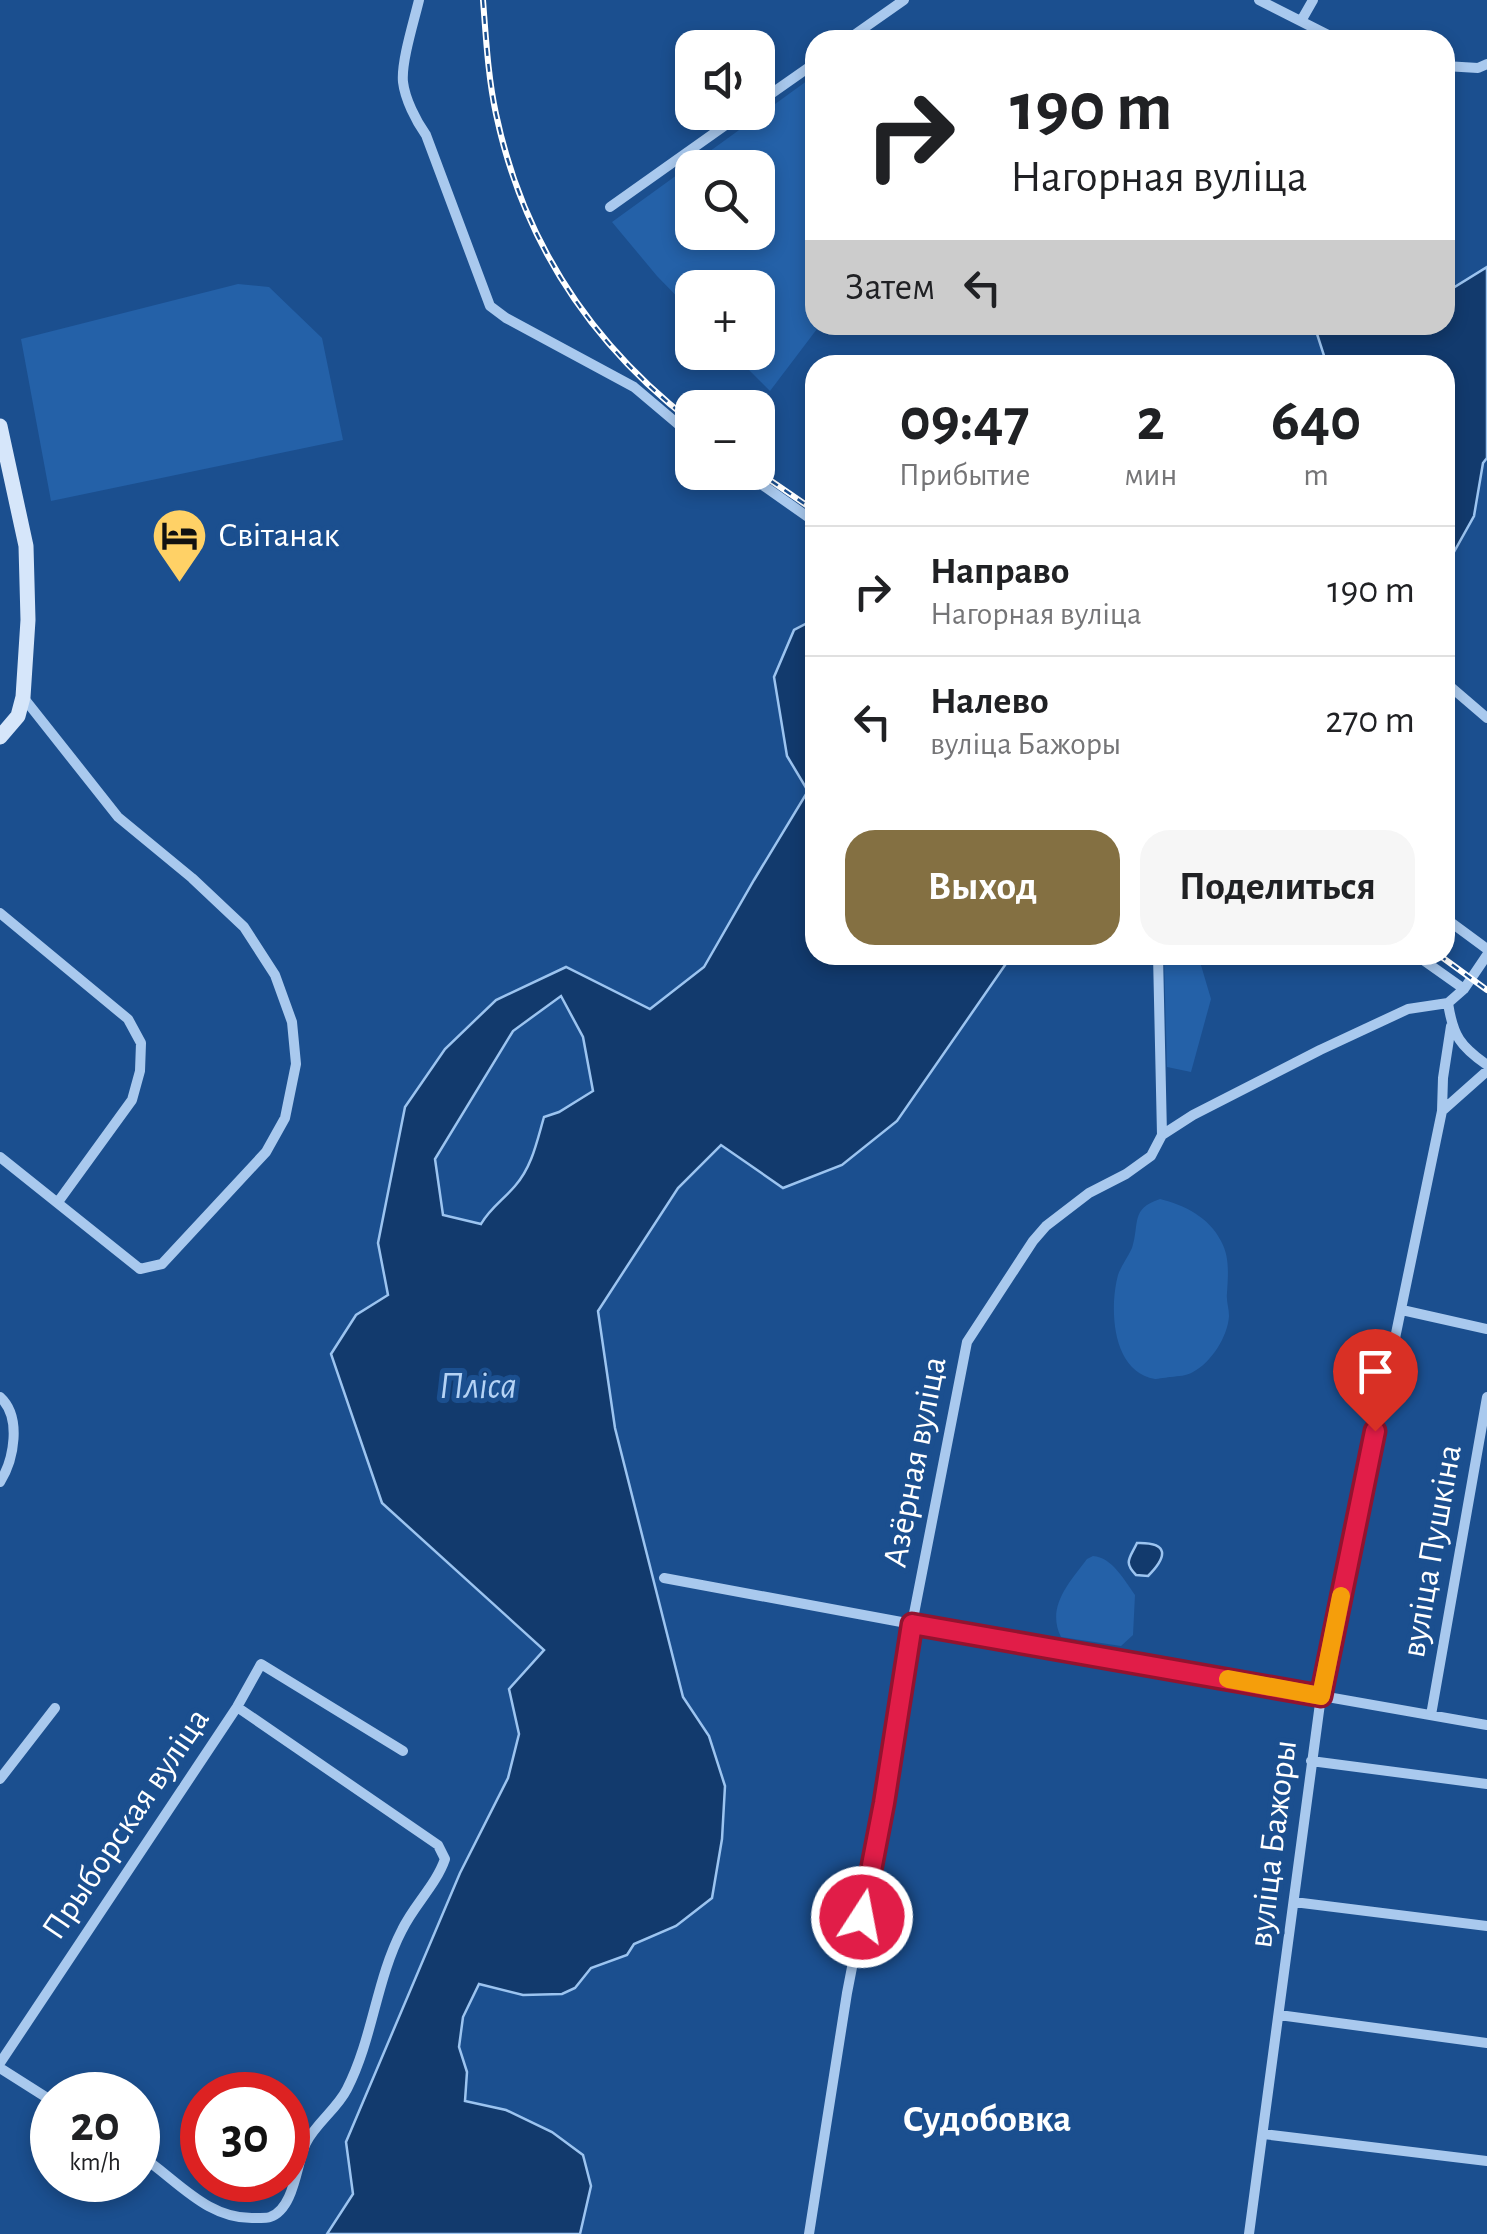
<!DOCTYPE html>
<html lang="ru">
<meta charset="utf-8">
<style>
body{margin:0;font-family:"Alegreya Sans",sans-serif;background:#f6f6f6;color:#202124;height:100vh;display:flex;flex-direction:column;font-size:38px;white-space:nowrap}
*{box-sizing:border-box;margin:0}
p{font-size:32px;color:#757577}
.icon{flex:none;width:55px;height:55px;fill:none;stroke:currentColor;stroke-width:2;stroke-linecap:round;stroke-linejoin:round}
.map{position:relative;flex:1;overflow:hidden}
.drawer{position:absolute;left:805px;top:355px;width:650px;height:610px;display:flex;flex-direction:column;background:#fff;border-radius:30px;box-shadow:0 5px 15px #0003}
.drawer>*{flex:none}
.guide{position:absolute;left:805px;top:30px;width:650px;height:305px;border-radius:30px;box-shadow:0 5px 15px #0003;background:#fff;color:#202124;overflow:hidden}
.fabs{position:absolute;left:675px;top:30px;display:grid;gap:20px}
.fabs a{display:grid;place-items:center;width:100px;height:100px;border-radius:20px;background:#fff;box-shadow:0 5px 15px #0003;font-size:50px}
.speed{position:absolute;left:30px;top:2072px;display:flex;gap:20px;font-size:50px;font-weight:700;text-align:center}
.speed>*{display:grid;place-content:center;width:130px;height:130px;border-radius:50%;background:#fff;box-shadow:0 5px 15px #0003;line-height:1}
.speed small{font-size:25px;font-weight:400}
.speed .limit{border:15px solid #d22;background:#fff;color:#111}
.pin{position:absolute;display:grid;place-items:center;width:85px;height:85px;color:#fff;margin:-102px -42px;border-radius:50% 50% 50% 0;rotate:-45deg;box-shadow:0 0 10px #0007}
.pin .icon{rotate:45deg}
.me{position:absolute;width:110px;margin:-55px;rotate:11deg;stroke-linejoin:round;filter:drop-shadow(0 0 8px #0008)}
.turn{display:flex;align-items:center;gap:35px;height:210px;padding:0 40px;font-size:45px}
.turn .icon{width:130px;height:130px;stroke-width:2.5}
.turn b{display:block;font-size:70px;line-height:85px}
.then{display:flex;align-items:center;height:95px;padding:0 40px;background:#0003;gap:20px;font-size:38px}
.eta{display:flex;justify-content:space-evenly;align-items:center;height:170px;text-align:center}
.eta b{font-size:60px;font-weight:600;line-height:70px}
.cta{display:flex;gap:20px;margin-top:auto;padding:20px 40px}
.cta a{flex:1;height:115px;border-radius:30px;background:#847042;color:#fff;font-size:40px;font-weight:600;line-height:115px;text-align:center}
.cta a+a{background:#f6f6f6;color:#202124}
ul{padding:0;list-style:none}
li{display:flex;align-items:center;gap:30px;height:130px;padding:0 40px;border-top:2px solid #e0e0e0}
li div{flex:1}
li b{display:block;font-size:38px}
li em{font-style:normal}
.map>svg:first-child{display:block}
.green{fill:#2461a8;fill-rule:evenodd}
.water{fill:#123a6d;stroke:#9cc4f0;stroke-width:2.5;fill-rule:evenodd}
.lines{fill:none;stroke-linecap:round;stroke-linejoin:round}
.street{stroke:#a9c9ee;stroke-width:10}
.secondary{stroke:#d6e6fa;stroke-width:15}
.rail-casing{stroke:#fff;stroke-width:6}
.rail{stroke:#1b4f8f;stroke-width:2.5;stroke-dasharray:8;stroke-linecap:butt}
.route-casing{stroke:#92132f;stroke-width:25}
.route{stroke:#e11d48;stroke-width:18}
.slow{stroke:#f59e0b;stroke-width:18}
.labels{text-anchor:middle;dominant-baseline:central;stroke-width:10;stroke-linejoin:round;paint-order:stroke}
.poi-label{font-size:35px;fill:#fff;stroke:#1b4f8f;text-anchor:start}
.street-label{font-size:35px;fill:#fff;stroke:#1b4f8f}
.water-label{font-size:38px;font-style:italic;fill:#b5d3f5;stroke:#1b4f8f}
.neighbourhood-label{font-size:38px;font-weight:bold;fill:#fff;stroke:#1b4f8f}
</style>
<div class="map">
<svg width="1487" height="2234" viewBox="0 0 1487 2234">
<rect width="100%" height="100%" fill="#1b4f8f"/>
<path class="green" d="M 815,75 L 815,325 L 820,325 L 770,391 L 732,353 L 758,352 L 758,288 L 692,288 L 692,312 L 657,276 L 612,222 ZM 692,168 L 758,168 L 758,232 L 692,232 Z
M 238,284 L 269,287 L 322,338 L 343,440 L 51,501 L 21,339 Z
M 1164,955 L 1198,955 L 1211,999 L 1191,1072 L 1167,1067 Z
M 1160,1199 C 1184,1205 1209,1217 1221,1241 C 1230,1257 1228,1276 1227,1293 C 1226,1301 1229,1308 1229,1316 C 1228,1336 1211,1363 1193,1372 C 1187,1376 1178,1376 1171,1377 C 1169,1377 1157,1379 1155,1379 C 1112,1372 1109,1309 1118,1275 C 1121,1266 1128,1257 1132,1248 C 1140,1223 1130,1209 1160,1199 Z
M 1093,1556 C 1112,1557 1125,1581 1135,1595 L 1133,1635 L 1121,1646 L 1061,1637 C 1046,1607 1069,1583 1087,1559 Z"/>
<path class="water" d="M 1487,267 L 1487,458 L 1483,463 L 1474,516 L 1445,568 L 1445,365 L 1327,365 L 1317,334 L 1327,325 L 1445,325 L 1445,293 Z
M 815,619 L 815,955 L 1012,955 L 897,1121 L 842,1165 L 783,1188 L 721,1145 L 678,1188 L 598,1311 L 615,1428 L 683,1697 L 709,1736 L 725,1786 L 722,1839 L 712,1898 L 676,1926 L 634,1944 L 627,1955 L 591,1968 L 575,1988 L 562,1994 L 523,1995 L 479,1984 L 463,2017 L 459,2047 L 467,2072 L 465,2101 L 506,2110 L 552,2132 L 583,2155 L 591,2186 L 580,2234 L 327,2234 L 353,2194 L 346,2142 L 460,1873 L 508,1778 L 519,1734 L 509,1689 L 544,1650 L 382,1503 L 331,1354 L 356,1315 L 388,1295 L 378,1243 L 405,1107 L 445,1049 L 496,1000 L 566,967 L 650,1009 L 704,967 L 754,880 L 808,791 L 787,756 L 774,677 L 794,630 ZM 561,996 L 583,1037 L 593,1091 L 559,1112 L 544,1117 C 537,1141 532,1167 515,1186 C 503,1200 490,1208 481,1224 L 443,1215 L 435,1159 L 513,1031 Z
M 1137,1543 C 1170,1542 1167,1557 1148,1576 L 1136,1575 C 1123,1562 1130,1558 1137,1543 Z"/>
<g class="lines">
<path class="street" d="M 419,0 C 414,21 401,62 403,82 C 405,99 416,121 426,135 L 490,306 L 506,318 L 634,387 L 692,436
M 1259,0 L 1338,40
M 1301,21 L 1313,0
M 847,40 L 904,0
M 1445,66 L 1478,68 L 1487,64
M 758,103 L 815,63
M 610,207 L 744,112
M 744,472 L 815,522
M 1445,682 L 1487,718
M 0,913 L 128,1019 L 141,1043 L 140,1071 L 132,1100 L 58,1202
M 1445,918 L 1487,949
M 1158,955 L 1162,1135
M 1416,955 L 1464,989 L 1448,1003 C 1453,1036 1460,1046 1487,1065
M 1464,989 L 1487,955
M 1442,1111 L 1487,1071
M 0,1157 L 140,1269 L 162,1264 L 266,1152 L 285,1118 L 296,1064 L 292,1022 L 275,975 L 244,927 L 192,878 L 118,817 L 23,697
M 1402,1310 L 1487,1329
M 0,1397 C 22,1417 14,1460 0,1482
M 664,1578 L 912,1624 L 1487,1725
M 1431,1715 L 1487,1397
M 1311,1761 L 1487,1784
M 0,1779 L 55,1708
M 1294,1902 L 1487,1926
M 1279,2015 L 1487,2043
M 0,2063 L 237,1707 L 261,1664 L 403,1751
M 0,2068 L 52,2101
M 1263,2134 L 1487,2161
M 138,2154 C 176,2178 206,2220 255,2218 C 258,2218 268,2218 270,2217 C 295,2209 297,2160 306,2143 C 316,2123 337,2109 347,2089 C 373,2038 376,1980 402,1930 C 414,1905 436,1885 445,1859 L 438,1845 L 237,1707
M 809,2234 L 847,1993 L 884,1803 L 912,1624 L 967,1342 L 1033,1241 L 1046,1226 L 1089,1193 L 1126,1174 L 1151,1156 L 1162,1135 L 1193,1115 L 1320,1050 L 1408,1009 L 1448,1003
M 1249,2234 L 1321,1696 L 1442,1111 L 1443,1078 L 1451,1026"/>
<path class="secondary" d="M 0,426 L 26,546 L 28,620 L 23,697 L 18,716 L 0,737"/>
<defs>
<path id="rail" d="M 483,0 C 486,38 488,77 496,114 C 523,241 590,343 692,422
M 758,472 L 815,511
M 1439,955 L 1487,990"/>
</defs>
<use href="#rail" class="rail-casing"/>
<use href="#rail" class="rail"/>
</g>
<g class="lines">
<defs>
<path id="route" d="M 862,1917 L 884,1803 L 912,1624 L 1321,1696 L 1375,1431"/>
</defs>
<use href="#route" class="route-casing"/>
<use href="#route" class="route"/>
<path class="slow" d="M 1228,1679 L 1321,1696 L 1341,1596"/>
</g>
<defs>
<symbol id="hotel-pin" viewBox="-11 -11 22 30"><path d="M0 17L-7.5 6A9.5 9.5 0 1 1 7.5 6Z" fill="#ffd166" stroke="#1b4f8f"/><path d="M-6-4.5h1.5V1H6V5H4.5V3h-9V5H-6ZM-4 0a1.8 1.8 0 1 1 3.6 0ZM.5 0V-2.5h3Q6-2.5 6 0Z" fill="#111"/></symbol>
</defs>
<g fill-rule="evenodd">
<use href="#hotel-pin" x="148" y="504" width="63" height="86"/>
</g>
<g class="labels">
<g class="poi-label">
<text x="218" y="535">Світанак</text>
</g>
<g class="street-label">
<text transform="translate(915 1462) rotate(-79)">Азёрная вуліца</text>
<text transform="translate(1432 1551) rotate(-80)">вуліца Пушкіна</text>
<text transform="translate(126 1824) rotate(-56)">Прыборская вуліца</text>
<text transform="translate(1273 1844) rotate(-83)">вуліца Бажоры</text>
</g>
<g class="water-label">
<text x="478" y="1387">Пліса</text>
</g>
<g class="neighbourhood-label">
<text x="987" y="2120">Судобовка</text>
</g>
</g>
</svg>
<div class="fabs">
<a><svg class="icon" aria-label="sound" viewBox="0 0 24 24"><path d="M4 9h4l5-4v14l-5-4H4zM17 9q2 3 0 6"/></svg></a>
<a><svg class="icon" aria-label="search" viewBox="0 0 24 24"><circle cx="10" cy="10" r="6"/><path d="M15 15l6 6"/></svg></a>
<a>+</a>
<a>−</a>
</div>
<div class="speed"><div>20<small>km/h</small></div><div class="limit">30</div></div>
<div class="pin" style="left:1375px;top:1431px;background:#d93025"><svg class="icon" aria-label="arrive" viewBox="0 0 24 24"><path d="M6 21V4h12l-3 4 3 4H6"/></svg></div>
<svg class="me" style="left:862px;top:1917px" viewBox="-20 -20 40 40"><circle r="17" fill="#e11d48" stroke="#fff" stroke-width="3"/><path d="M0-11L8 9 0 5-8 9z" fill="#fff"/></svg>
<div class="guide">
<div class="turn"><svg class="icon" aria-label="right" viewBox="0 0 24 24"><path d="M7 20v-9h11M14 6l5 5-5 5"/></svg><div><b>190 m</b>Нагорная вуліца</div></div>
<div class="then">Затем<svg class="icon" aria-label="left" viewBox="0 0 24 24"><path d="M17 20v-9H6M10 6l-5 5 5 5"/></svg></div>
</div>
<section class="drawer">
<div class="eta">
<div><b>09:47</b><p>Прибытие</p></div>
<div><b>2</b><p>мин</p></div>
<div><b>640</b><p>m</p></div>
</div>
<ul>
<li><svg class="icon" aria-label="right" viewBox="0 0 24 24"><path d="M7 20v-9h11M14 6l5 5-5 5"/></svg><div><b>Направо</b><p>Нагорная вуліца</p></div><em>190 m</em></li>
<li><svg class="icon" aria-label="left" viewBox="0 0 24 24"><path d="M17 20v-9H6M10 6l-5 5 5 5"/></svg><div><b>Налево</b><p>вуліца Бажоры</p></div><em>270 m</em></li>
</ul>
<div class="cta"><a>Выход</a><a>Поделиться</a></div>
</section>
</div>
